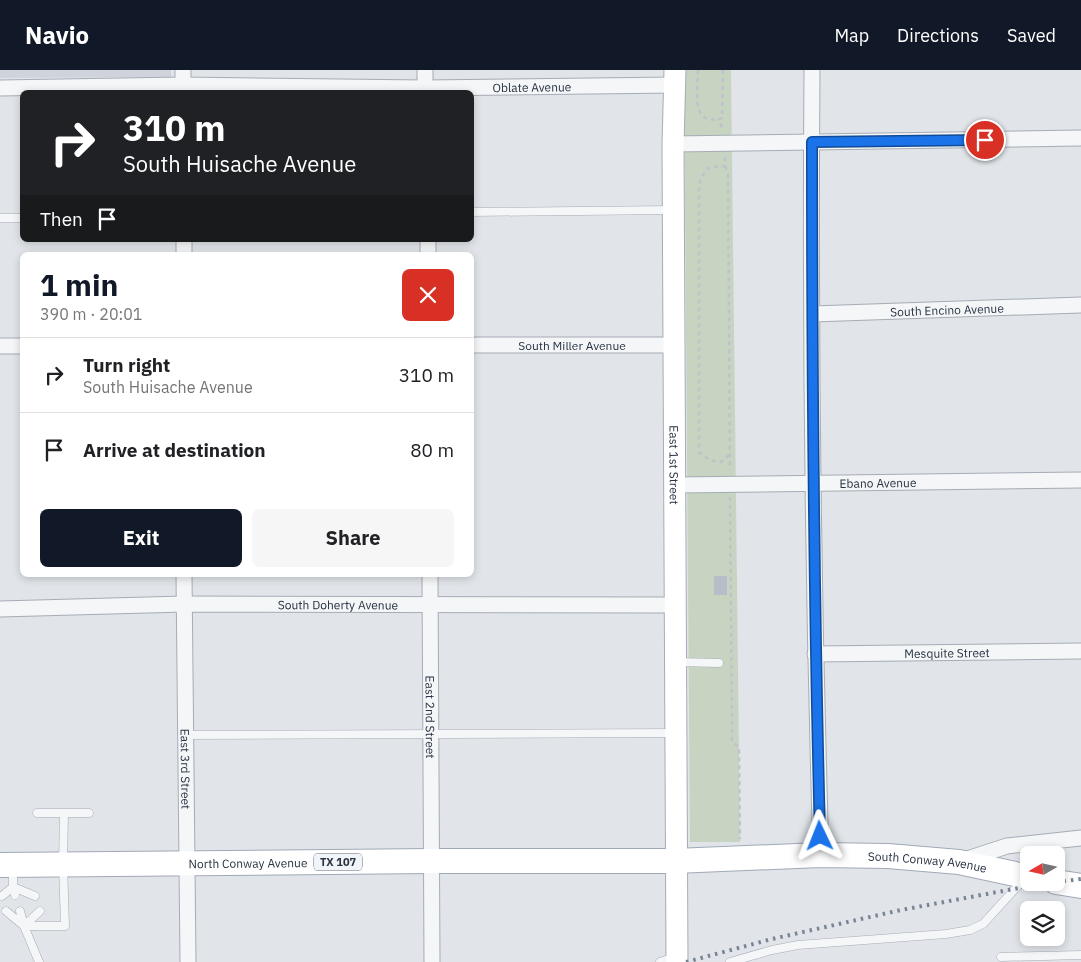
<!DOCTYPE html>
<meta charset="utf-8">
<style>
body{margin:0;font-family:"IBM Plex Sans",sans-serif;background:#f6f6f6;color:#202124;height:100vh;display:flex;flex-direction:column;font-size:19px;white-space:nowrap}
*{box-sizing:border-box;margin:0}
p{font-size:16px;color:#757577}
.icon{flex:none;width:28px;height:28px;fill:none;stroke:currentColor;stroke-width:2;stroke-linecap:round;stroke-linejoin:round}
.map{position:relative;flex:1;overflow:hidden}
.drawer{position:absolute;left:20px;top:182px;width:454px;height:325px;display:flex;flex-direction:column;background:#fff;border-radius:8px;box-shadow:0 2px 8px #0003}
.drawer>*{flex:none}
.top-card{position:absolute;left:20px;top:20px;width:454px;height:152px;border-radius:8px;box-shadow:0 2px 8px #0003;background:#202124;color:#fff;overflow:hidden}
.needle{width:32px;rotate:261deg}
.controls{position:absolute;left:1020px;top:776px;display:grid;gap:10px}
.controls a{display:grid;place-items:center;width:45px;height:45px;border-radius:8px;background:#fff;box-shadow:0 2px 8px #0003;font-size:25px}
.pin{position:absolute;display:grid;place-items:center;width:42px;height:42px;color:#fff;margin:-21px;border:2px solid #fff;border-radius:50%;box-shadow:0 1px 5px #0007}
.me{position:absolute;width:55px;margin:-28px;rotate:358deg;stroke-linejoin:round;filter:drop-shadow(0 0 4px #0008)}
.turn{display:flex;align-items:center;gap:18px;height:105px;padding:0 20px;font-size:22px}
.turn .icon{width:65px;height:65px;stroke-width:2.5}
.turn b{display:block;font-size:35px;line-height:42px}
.then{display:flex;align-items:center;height:48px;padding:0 20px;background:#0003;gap:10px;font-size:19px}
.round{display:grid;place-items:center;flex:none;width:52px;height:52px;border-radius:8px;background:#f6f6f6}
.summary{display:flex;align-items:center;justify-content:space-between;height:85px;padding:0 20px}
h1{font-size:30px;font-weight:700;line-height:38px;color:#111827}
.primary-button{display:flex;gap:10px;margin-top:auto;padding:10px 20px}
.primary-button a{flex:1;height:58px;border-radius:8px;background:#111827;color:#fff;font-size:20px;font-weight:700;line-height:58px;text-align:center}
.primary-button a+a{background:#f6f6f6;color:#202124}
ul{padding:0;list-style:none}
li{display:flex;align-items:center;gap:15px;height:75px;padding:0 20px;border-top:1px solid #e0e0e0}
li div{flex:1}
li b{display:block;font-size:19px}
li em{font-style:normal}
header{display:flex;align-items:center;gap:30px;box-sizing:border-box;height:70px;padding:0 25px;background:#111827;color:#fff}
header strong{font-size:24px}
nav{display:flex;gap:28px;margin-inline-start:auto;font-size:18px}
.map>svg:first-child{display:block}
.built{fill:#cfd4dc}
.green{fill:#c7d4c2}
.building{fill:#b8bec8}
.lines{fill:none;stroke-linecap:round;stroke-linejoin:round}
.lane-casing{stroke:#a6acb5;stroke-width:9}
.street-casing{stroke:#a6acb5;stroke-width:17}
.secondary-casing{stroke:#a6acb5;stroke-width:23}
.primary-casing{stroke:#a0a9b6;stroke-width:26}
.path{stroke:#bfc3c9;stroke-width:2.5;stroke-dasharray:4 4;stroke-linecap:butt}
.lane{stroke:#f4f6f8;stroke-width:8}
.street{stroke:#f4f6f8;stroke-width:15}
.secondary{stroke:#fff;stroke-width:21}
.primary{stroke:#fff;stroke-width:24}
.rail{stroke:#7a8594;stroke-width:4;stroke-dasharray:2.5 5;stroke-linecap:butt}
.route-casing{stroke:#114b97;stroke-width:12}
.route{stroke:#1a73e8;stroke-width:9}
.labels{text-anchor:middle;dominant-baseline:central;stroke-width:4.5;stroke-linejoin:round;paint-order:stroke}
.shield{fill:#f1f4f8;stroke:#656d79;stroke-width:1}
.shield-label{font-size:11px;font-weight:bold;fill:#293343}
.street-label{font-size:12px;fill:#293343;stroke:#f1f4f8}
</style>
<header>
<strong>Navio</strong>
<nav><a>Map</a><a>Directions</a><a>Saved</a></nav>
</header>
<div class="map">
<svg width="1081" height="892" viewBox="0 0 1081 892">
<rect width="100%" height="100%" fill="#e1e5ea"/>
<path class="built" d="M 0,0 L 171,0 L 171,7 L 0,8 Z"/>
<path class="green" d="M 684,0 L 731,0 L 740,772 L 690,772 Z"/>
<path class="building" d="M 714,506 L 727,506 L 727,525 L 714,525 Z"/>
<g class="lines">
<defs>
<path id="lane" d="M 471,142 L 672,140
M 0,148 L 22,148
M 677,592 L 719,593
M 186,665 L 674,663
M 37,743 L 89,743
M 13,797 L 13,817 L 15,825
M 13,817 L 35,826
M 2,826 L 13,817
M 6,841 L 24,856
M 20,841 L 24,856
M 24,856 L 40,841
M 1001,887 L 1081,885
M 39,892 L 24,856 L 65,856 L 63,794 L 64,743
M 660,892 L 675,887
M 730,892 L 772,880 L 798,875 L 946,864 L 970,860 L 983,854 L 1024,809"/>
<g id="street">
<path d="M 183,0 L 183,22"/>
<path d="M 425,0 L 425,22"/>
<path d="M 812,0 C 810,262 813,523 821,785"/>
<path id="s1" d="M 0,18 L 183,15 L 425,18 L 675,15"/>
<path d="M 673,74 L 1081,68"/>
<path d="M 184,170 L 184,185"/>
<path d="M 428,170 L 428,185"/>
<path id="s2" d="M 812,244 L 1081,235"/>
<path id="s3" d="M 471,275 L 674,275"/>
<path d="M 0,276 L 22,276"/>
<path id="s4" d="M 674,415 L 1081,410"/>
<path id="s5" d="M 184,505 L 188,892"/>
<path id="s6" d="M 430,505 L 432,892"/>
<path id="s7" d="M 0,539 L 184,534 L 675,535"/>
<path id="s8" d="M 815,584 L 1081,581"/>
<path d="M 961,791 L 1007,776 L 1081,768"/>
</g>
<g id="secondary">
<path id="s9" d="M 675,0 L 673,74 L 677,892"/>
</g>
<g id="primary">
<path id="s10" d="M 0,795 L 432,791 L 675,791 L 821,785 L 888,786 L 959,792 L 1029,807"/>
<path d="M 1056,812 L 1081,816"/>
</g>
</defs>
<use href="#lane" class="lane-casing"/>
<use href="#street" class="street-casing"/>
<use href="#secondary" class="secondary-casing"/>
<use href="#primary" class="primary-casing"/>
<path class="path" d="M 698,0 C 698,19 690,55 719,49
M 723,0 L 722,48 L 719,49 L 723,60
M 725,87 L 725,96 L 708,98 L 701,108 L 699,117 L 699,382 C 706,389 712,391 721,392 L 730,384
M 725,96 L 728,103 L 730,400
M 730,427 L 732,672 L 739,677 L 740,769"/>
<use href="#lane" class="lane"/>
<use href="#street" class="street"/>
<use href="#secondary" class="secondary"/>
<use href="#primary" class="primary"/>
<path class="rail" d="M 1056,812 L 1081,809
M 686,892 L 772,869 L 901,840 L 1051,812"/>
</g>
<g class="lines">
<defs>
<path id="route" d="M 820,766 C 814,535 812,303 812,72 L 985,70"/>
</defs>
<use href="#route" class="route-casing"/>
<use href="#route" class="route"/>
</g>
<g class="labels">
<rect class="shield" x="314" y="783.5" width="48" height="17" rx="4"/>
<g class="shield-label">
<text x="338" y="792">TX 107</text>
</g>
<g class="street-label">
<text stroke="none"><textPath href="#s1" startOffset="532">Oblate Avenue</textPath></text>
<text stroke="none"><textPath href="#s2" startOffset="135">South Encino Avenue</textPath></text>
<text stroke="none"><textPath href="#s3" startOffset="101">South Miller Avenue</textPath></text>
<text stroke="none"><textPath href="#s9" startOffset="395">East 1st Street</textPath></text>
<text stroke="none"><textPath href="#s4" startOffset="204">Ebano Avenue</textPath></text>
<text stroke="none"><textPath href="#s7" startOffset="338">South Doherty Avenue</textPath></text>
<text stroke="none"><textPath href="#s8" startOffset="132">Mesquite Street</textPath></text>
<text stroke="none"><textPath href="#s6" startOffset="142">East 2nd Street</textPath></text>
<text stroke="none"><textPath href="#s5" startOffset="194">East 3rd Street</textPath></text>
<text stroke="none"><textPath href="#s10" startOffset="928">South Conway Avenue</textPath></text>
<text stroke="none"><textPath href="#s10" startOffset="248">North Conway Avenue</textPath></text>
</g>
</g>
</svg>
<div class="controls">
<a><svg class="needle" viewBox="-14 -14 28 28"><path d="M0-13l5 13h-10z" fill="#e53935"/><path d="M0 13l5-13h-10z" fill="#757577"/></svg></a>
<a><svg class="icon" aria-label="layers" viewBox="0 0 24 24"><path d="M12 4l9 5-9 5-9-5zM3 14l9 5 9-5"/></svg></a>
</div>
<div class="pin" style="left:985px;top:70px;background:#d93025"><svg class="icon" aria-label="arrive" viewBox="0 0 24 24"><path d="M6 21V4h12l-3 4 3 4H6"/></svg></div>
<svg class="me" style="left:820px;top:766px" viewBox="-20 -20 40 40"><path d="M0-17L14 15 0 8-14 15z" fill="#1a73e8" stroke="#fff" stroke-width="4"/></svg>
<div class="top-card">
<div class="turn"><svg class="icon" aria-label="right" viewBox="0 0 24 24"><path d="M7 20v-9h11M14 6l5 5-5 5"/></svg><div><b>310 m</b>South Huisache Avenue</div></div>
<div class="then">Then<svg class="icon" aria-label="arrive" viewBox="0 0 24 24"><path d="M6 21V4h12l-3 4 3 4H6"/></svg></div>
</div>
<section class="drawer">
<div class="summary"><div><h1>1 min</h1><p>390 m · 20:01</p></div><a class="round" style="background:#d93025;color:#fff"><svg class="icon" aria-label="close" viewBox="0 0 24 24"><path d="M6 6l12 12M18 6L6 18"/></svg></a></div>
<ul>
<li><svg class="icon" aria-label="right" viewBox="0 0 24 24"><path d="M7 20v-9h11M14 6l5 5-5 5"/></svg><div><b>Turn right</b><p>South Huisache Avenue</p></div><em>310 m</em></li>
<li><svg class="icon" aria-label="arrive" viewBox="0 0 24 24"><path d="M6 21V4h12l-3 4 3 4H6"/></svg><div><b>Arrive at destination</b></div><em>80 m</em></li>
</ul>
<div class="primary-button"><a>Exit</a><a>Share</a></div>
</section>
</div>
